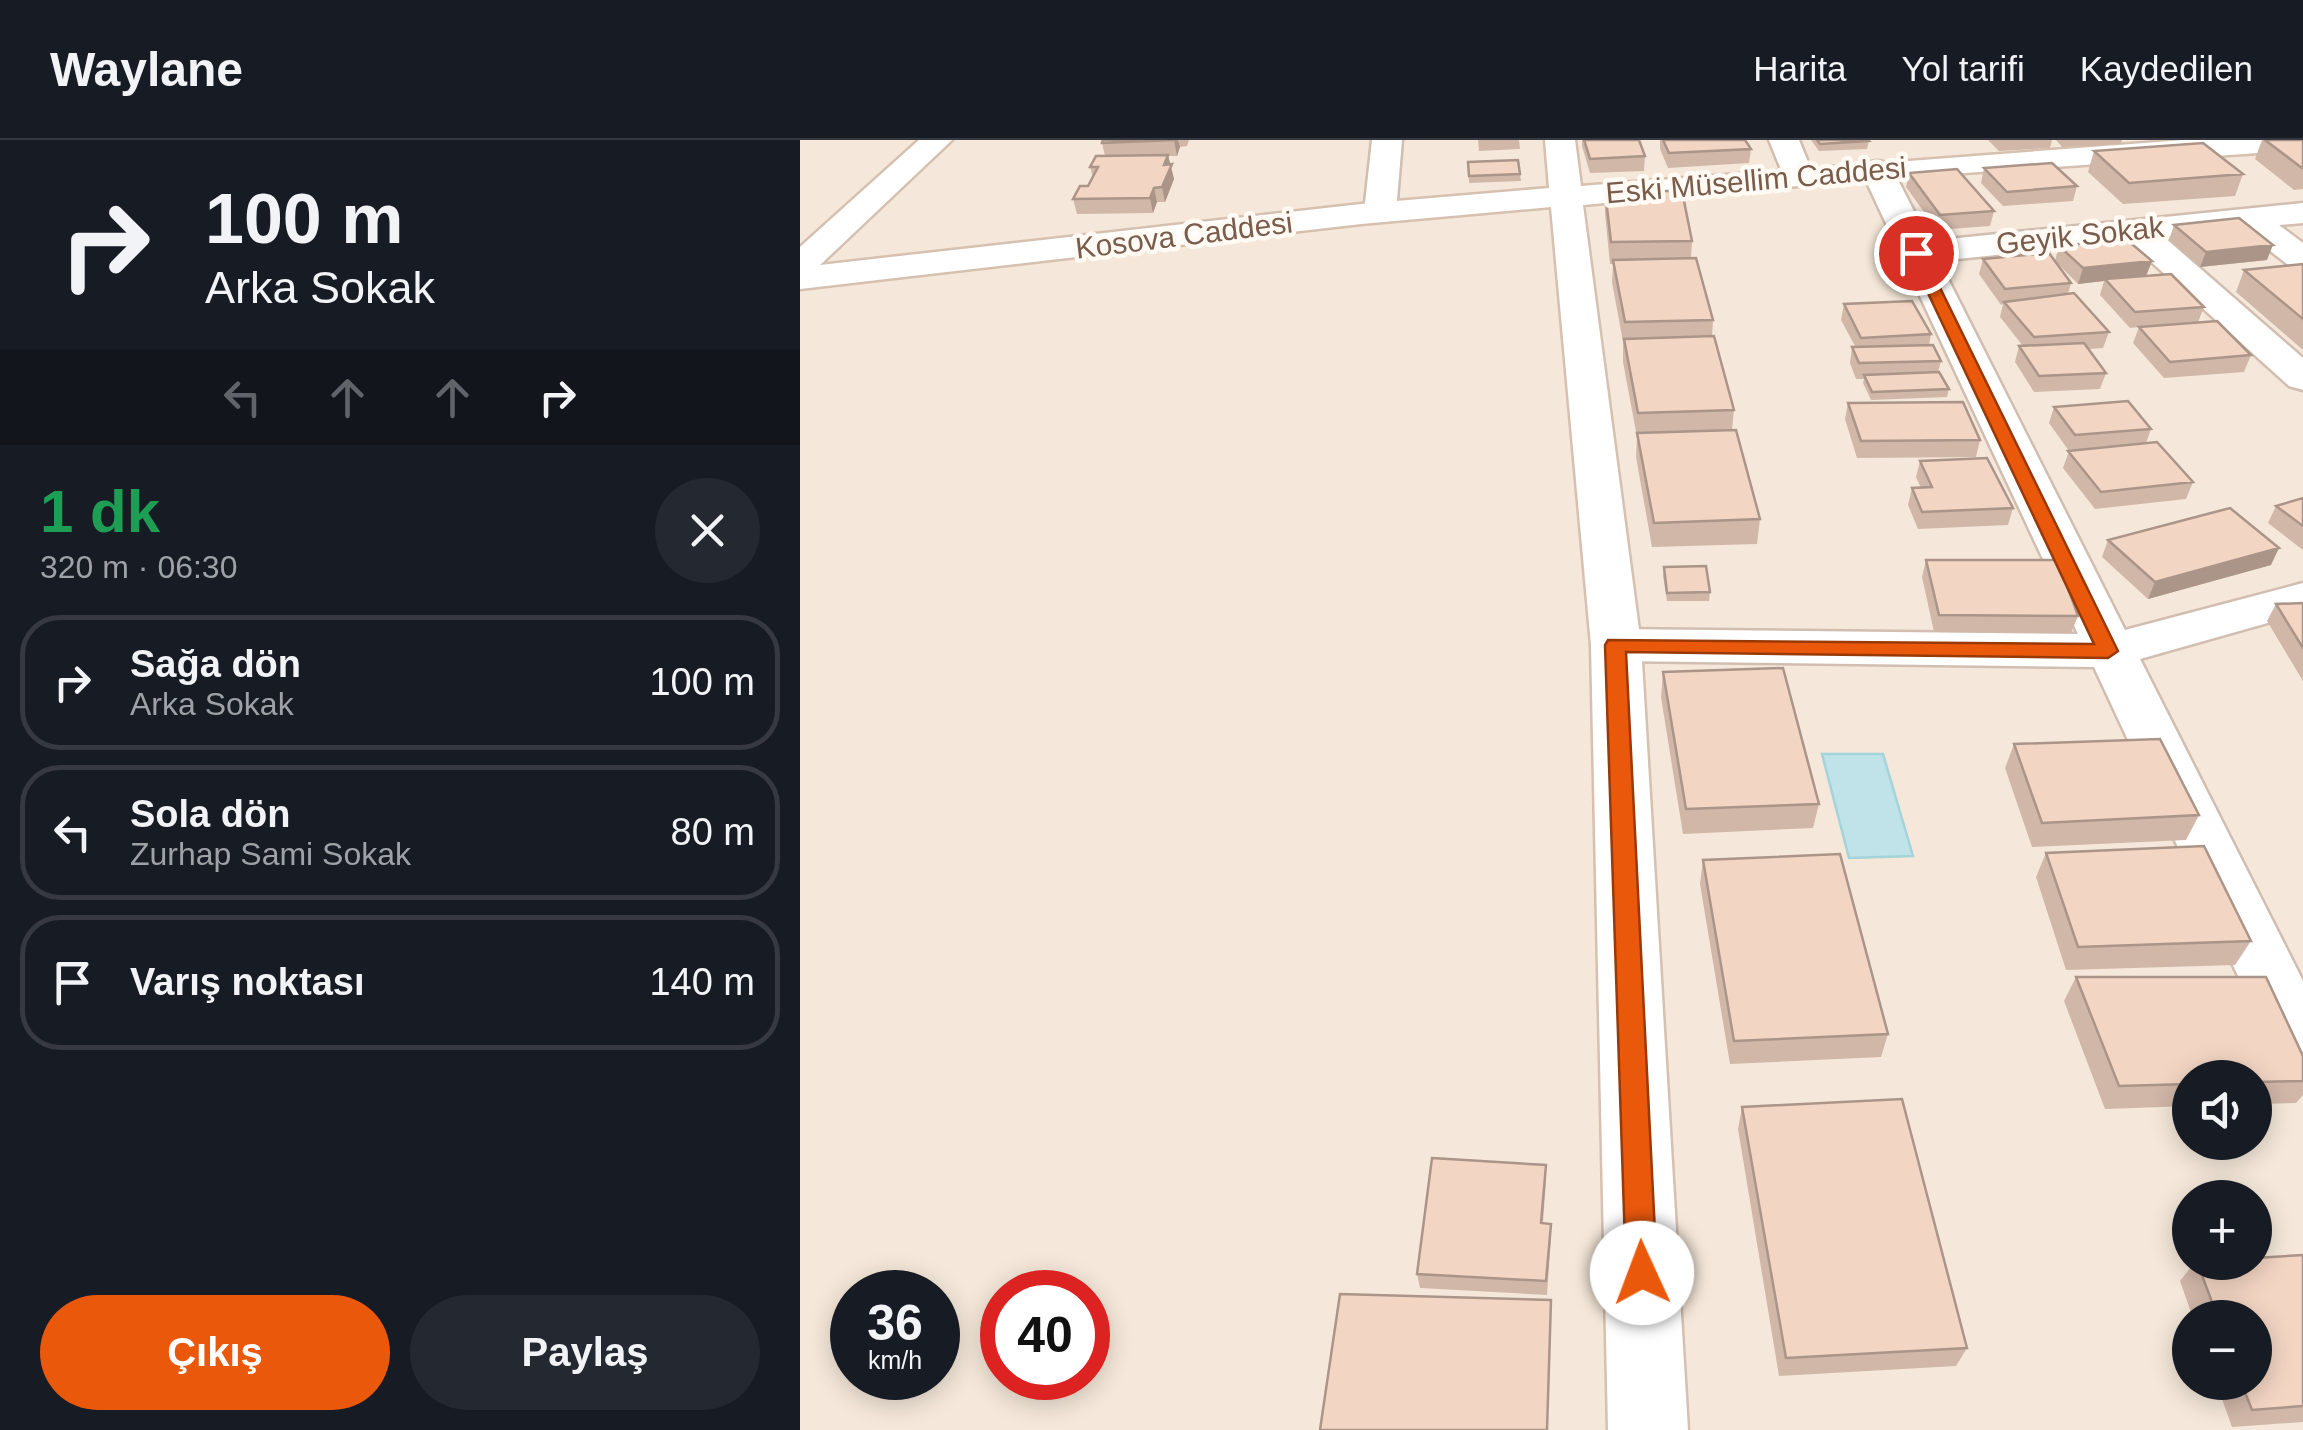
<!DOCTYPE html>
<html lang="tr">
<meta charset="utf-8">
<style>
body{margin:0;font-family:Arial,sans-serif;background:#242831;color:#f1f3f6;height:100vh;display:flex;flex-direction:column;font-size:38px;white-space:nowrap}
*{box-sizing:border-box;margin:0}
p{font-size:32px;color:#9ea1a6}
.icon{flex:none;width:55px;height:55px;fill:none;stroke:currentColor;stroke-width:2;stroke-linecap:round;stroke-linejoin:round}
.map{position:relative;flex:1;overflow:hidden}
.side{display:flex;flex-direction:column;background:#171b24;width:800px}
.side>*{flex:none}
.hud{background:#171b24;color:#f1f3f6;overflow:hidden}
.buttons{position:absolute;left:1372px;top:920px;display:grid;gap:20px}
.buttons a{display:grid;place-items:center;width:100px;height:100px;border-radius:50%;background:#171b24;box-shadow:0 5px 25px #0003;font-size:50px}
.speed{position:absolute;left:30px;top:1130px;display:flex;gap:20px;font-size:50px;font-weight:700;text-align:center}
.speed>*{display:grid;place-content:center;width:130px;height:130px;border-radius:50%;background:#171b24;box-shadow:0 5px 25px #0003;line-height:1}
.speed small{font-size:25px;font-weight:400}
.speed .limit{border:15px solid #d22;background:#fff;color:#111}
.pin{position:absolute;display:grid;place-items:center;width:85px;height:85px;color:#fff;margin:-42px;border:5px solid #fff;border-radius:50%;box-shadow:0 2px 10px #0007}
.me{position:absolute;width:110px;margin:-55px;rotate:358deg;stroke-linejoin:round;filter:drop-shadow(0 0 8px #0008)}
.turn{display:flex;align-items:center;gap:35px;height:210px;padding:0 40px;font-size:45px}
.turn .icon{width:130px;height:130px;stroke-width:2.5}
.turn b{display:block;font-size:70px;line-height:85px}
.lanes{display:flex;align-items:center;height:95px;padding:0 40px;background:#0003;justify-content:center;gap:50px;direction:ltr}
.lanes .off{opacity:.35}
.round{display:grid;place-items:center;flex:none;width:105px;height:105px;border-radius:52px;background:#242831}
.overview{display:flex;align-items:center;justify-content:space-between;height:170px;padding:0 40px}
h1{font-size:60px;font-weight:700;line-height:75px;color:#1e9e55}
.action{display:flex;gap:20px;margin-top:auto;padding:20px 40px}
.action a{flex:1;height:115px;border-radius:60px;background:#ea580c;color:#fff;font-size:40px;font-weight:700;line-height:115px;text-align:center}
.action a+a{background:#242831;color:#f1f3f6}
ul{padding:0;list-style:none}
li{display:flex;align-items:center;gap:30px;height:135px;margin:0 20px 15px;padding:0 20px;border:5px solid #363941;border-radius:40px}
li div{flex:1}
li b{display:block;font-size:38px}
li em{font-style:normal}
header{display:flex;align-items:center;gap:60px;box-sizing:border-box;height:140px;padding:0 50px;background:#171b24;border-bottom:2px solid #363941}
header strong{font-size:48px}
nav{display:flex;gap:55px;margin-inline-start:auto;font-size:35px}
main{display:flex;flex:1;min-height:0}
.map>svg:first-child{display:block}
.residential{fill:#f5e8da;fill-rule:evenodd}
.water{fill:#bfe3e8;stroke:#a5d3da;stroke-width:2.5}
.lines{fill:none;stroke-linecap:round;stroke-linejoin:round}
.street-casing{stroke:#d1beb0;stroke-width:5}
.secondary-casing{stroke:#d6c0b0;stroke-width:5}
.street{fill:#fff;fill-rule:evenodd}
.secondary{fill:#fff;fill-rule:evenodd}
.wall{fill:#d1b7a8}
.shaded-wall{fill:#aa9588}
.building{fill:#f3d5c3;stroke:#aa9588;stroke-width:2.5}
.route{fill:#ea580c;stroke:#983908;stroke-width:2.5}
.labels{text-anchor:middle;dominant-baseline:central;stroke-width:9;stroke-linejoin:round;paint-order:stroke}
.far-street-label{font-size:30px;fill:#7a5c4d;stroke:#fffaf3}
</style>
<header>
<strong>Waylane</strong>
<nav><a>Harita</a><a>Yol tarifi</a><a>Kaydedilen</a></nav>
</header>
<main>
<section class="side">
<div class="hud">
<div class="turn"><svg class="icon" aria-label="right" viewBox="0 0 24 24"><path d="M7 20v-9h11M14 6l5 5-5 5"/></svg><div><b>100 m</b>Arka Sokak</div></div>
<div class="lanes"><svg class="icon off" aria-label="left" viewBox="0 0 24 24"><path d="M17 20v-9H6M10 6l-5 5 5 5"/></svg><svg class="icon off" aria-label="ahead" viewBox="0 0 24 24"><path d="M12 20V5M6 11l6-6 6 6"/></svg><svg class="icon off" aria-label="ahead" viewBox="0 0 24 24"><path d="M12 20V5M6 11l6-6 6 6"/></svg><svg class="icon" aria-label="right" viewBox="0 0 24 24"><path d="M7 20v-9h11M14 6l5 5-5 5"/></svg></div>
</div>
<div class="overview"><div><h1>1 dk</h1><p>320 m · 06:30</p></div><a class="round"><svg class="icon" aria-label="close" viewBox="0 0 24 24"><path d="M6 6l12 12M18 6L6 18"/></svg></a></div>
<ul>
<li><svg class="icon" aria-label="right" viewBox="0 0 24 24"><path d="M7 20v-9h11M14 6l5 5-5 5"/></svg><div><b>Sağa dön</b><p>Arka Sokak</p></div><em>100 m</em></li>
<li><svg class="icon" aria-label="left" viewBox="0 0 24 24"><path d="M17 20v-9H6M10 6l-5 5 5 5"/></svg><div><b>Sola dön</b><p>Zurhap Sami Sokak</p></div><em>80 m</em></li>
<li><svg class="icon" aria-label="arrive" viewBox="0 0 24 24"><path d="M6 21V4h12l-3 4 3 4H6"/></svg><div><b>Varış noktası</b></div><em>140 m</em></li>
</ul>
<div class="action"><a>Çıkış</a><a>Paylaş</a></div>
</section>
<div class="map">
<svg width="1503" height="1290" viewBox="0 0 1503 1290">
<rect width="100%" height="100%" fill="#fdf6ec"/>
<path class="residential" d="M 0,0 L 1503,0 L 1503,1290 L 0,1290 ZM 1390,938 L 1455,938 L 1455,1002 L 1390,1002 ZM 1390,1058 L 1455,1058 L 1455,1122 L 1390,1122 ZM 52,1152 L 138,1152 L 138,1238 L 52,1238 ZM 202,1152 L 288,1152 L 288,1238 L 202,1238 ZM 1390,1178 L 1455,1178 L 1455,1242 L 1390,1242 Z"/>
<path class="water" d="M 1022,614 L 1083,614 L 1113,716 L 1049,718 Z"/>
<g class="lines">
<defs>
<path id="street" d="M 572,0 L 602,0 L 596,72 L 592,79 L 568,79 L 564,72 Z
M 969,0 L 999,0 L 1014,37 L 1009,44 L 987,44 Z
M 1077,21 L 1088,23 L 1093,30 L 1129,101 L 1503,63 L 1503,83 L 1479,85 L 1503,103 L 1503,130 L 1491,127 L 1442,89 L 1364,97 L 1503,218 L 1503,250 L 1489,246 L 1328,101 L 1139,121 L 1325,490 L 1503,443 L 1503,473 L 1340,519 L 1503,841 L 1503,934 L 1480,926 L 1294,527 L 816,521 L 798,517 L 791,505 L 798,493 L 816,489 L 1278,494 L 1061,30 L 1066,23 Z"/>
<path id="secondary" d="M 119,0 L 152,0 L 20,125 L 561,64 L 749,48 L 745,0 L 775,0 L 781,46 L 1384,0 L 1503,0 L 1503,10 L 1077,39 L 783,65 L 841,505 L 888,1290 L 808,1290 L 791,505 L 751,67 L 561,84 L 0,149 L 0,107 Z"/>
</defs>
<use href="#street" class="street-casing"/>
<use href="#secondary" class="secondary-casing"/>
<use href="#street" class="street"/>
<use href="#secondary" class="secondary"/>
</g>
<path class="wall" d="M 303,0 L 389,0 L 387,6 L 380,7 L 377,16 L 368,16 L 374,39 L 365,62 L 357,62 L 353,73 L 277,74 L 273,59 L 288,46 L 293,37 L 290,27 L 305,16 L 302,3 Z
M 678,0 L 719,0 L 720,9 L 679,11 Z
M 782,0 L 839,0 L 845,16 L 844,31 L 790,33 L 782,6 Z
M 860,0 L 945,0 L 951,9 L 949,23 L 868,28 L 860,9 Z
M 1011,0 L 1068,0 L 1069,1 L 1067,9 L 1019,11 Z
M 1188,0 L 1252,0 L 1250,8 L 1199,11 Z
M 1256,0 L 1322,0 L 1321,4 L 1262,7 Z
M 1462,0 L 1503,0 L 1503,49 L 1494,50 L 1455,19 Z
M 1294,11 L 1443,34 L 1435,56 L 1323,64 L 1288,32 Z
M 668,22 L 720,34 L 721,41 L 669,43 Z
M 1184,28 L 1277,46 L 1273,61 L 1203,66 L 1181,43 Z
M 1109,33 L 1194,71 L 1190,86 L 1137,90 L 1106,47 Z
M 805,51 L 892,101 L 891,118 L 913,180 L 912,197 L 934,270 L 932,290 L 960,379 L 957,404 L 852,407 L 836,317 L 837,297 L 823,222 L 823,202 L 812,142 L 813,124 L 810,124 L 805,73 Z
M 1374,85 L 1467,120 L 1400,127 L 1369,100 Z
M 1259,106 L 1352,121 L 1346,136 L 1404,167 L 1398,182 L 1451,215 L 1444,232 L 1364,238 L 1333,203 L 1339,187 L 1330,188 L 1300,155 L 1304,141 L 1278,144 L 1255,121 Z
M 1183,119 L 1271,143 L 1268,154 L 1309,192 L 1303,208 L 1289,209 L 1306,233 L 1300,249 L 1234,252 L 1215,222 L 1219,206 L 1223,206 L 1200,177 L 1203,164 L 1201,165 L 1179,134 Z
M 1503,124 L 1503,210 L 1436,152 L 1444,130 Z
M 1044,164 L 1131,194 L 1129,205 L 1141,221 L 1138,232 L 1149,249 L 1147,257 L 1071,260 L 1063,243 L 1064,239 L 1056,239 L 1050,223 L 1052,207 L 1055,206 L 1041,180 Z
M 1048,263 L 1180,300 L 1176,317 L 1057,318 L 1045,279 Z
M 1254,267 L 1351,289 L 1346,303 L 1393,342 L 1386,359 L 1295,369 L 1263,328 L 1269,311 L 1249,283 Z
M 1120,321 L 1213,368 L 1208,385 L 1118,389 L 1108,365 L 1112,348 L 1121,348 L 1116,337 Z
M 1503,358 L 1503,410 L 1468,383 L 1476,366 Z
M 1308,400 L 1471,425 L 1348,459 L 1302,417 Z
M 1126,420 L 1278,476 L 1271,493 L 1134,492 L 1122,437 Z
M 864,427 L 910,452 L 909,461 L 867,461 L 863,436 Z
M 1503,463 L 1503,541 L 1467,481 L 1476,464 Z
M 863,532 L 1019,664 L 1013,688 L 883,694 L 861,557 Z
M 1214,604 L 1399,675 L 1386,700 L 1232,707 L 1205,628 Z
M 1246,713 L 1451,801 L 1435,825 L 1266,830 L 1236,737 Z
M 903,720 L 1088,894 L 1081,917 L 930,924 L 900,744 Z
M 1276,837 L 1503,916 L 1503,955 L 1496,963 L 1455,964 L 1455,938 L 1390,938 L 1390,966 L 1305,969 L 1264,861 Z
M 942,967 L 1167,1208 L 1156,1226 L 979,1236 L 938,989 Z
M 746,1040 L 743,1083 L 751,1098 L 747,1155 L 620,1148 L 617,1134 Z
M 1503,1115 L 1503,1282 L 1432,1287 L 1416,1242 L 1455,1242 L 1455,1178 L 1393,1178 L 1380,1141 L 1395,1122 L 1455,1122 Z"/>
<path class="shaded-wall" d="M 374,0 L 378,0 L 380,7 L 377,16 Z
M 368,15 L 374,39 L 365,62 L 362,47 L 364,25 Z
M 354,48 L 357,62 L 353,73 L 350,58 Z
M 1473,105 L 1467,120 L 1400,127 L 1406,112 Z
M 1352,121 L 1346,136 L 1278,144 L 1283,128 Z
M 1479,408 L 1471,425 L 1348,459 L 1355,442 Z"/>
<path class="building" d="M 303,0 L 374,0 L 302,3 Z
M 784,0 L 839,0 L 845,16 L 790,19 Z
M 863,0 L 945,0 L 951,9 L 869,13 Z
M 1017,0 L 1068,0 L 1069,1 L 1020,4 Z
M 1465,0 L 1503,0 L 1503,28 L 1502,28 Z
M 1403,3 L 1443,34 L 1329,43 L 1294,11 Z
M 368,15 L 364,25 L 372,24 L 362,47 L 354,48 L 350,58 L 273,59 L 280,46 L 288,46 L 298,27 L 290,27 L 296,16 Z
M 718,20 L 720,34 L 669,36 L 668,22 Z
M 1252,23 L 1277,46 L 1207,52 L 1184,28 Z
M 1157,29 L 1194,71 L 1140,75 L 1109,33 Z
M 805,51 L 882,51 L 892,101 L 811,102 Z
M 1439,78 L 1473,105 L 1406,112 L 1374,85 Z
M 1326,99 L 1352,121 L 1283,128 L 1259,106 Z
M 1249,113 L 1271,143 L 1205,149 L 1183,119 Z
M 896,118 L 913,180 L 825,182 L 813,120 Z
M 1503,124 L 1503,179 L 1444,130 Z
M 1371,134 L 1404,167 L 1335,172 L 1305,139 Z
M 1274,153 L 1309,192 L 1234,197 L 1204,162 Z
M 1112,161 L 1131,194 L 1061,198 L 1044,164 Z
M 1417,181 L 1451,215 L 1370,222 L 1339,187 Z
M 914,196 L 934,270 L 838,273 L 824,199 Z
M 1284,203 L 1306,233 L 1239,236 L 1219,206 Z
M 1133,205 L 1141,221 L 1059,223 L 1052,207 Z
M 1139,232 L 1149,249 L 1072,252 L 1064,235 Z
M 1328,261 L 1351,289 L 1275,295 L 1254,267 Z
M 1163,262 L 1180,300 L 1061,301 L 1048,263 Z
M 936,290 L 960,379 L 854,383 L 837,293 Z
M 1357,302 L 1393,342 L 1301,352 L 1268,311 Z
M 1187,318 L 1213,368 L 1122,372 L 1112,348 L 1132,347 L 1120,321 Z
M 1503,358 L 1503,386 L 1476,366 Z
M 1430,368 L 1479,408 L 1355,442 L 1308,400 Z
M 1126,420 L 1258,420 L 1278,476 L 1139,475 Z
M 906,426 L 910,452 L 867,453 L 864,427 Z
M 1503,463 L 1503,508 L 1476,464 Z
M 983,528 L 1019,664 L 886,669 L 863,532 Z
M 1360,599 L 1399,675 L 1242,683 L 1214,604 Z
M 1404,706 L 1451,801 L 1278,807 L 1246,713 Z
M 1040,714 L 1088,894 L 934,901 L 903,720 Z
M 1276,837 L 1466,837 L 1503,916 L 1503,941 L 1455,942 L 1455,938 L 1390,938 L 1390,944 L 1319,946 Z
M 1102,959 L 1167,1208 L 986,1218 L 942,967 Z
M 632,1018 L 746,1025 L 741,1083 L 751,1084 L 746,1141 L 617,1134 Z
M 1503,1115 L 1503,1266 L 1452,1270 L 1441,1242 L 1455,1242 L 1455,1178 L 1418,1178 L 1397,1122 L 1455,1122 L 1455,1118 Z
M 540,1154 L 751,1160 L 747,1290 L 520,1290 Z"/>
<path class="route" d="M 1111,110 L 1123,113 L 1318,511 L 1308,518 L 826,512 L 857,1133 L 852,1144 L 842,1148 L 831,1144 L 826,1133 L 805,505 L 808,500 L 1294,504 L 1109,113 Z"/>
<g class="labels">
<g class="far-street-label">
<text transform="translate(956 40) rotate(-5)">Eski Müsellim Caddesi</text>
<text transform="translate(384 95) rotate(-7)">Kosova Caddesi</text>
<text transform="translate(1280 95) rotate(-6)">Geyik Sokak</text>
</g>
</g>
</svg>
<div class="buttons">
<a><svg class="icon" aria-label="sound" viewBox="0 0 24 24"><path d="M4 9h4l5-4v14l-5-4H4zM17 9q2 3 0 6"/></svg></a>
<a>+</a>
<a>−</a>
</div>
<div class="speed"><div>36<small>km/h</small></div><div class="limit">40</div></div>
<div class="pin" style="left:1116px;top:113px;background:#d93025"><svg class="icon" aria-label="arrive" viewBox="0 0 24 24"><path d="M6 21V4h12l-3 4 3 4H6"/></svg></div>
<svg class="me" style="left:842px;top:1133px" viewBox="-20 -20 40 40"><circle r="19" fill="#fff"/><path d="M0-13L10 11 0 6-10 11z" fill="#ea580c"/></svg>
</div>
</main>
